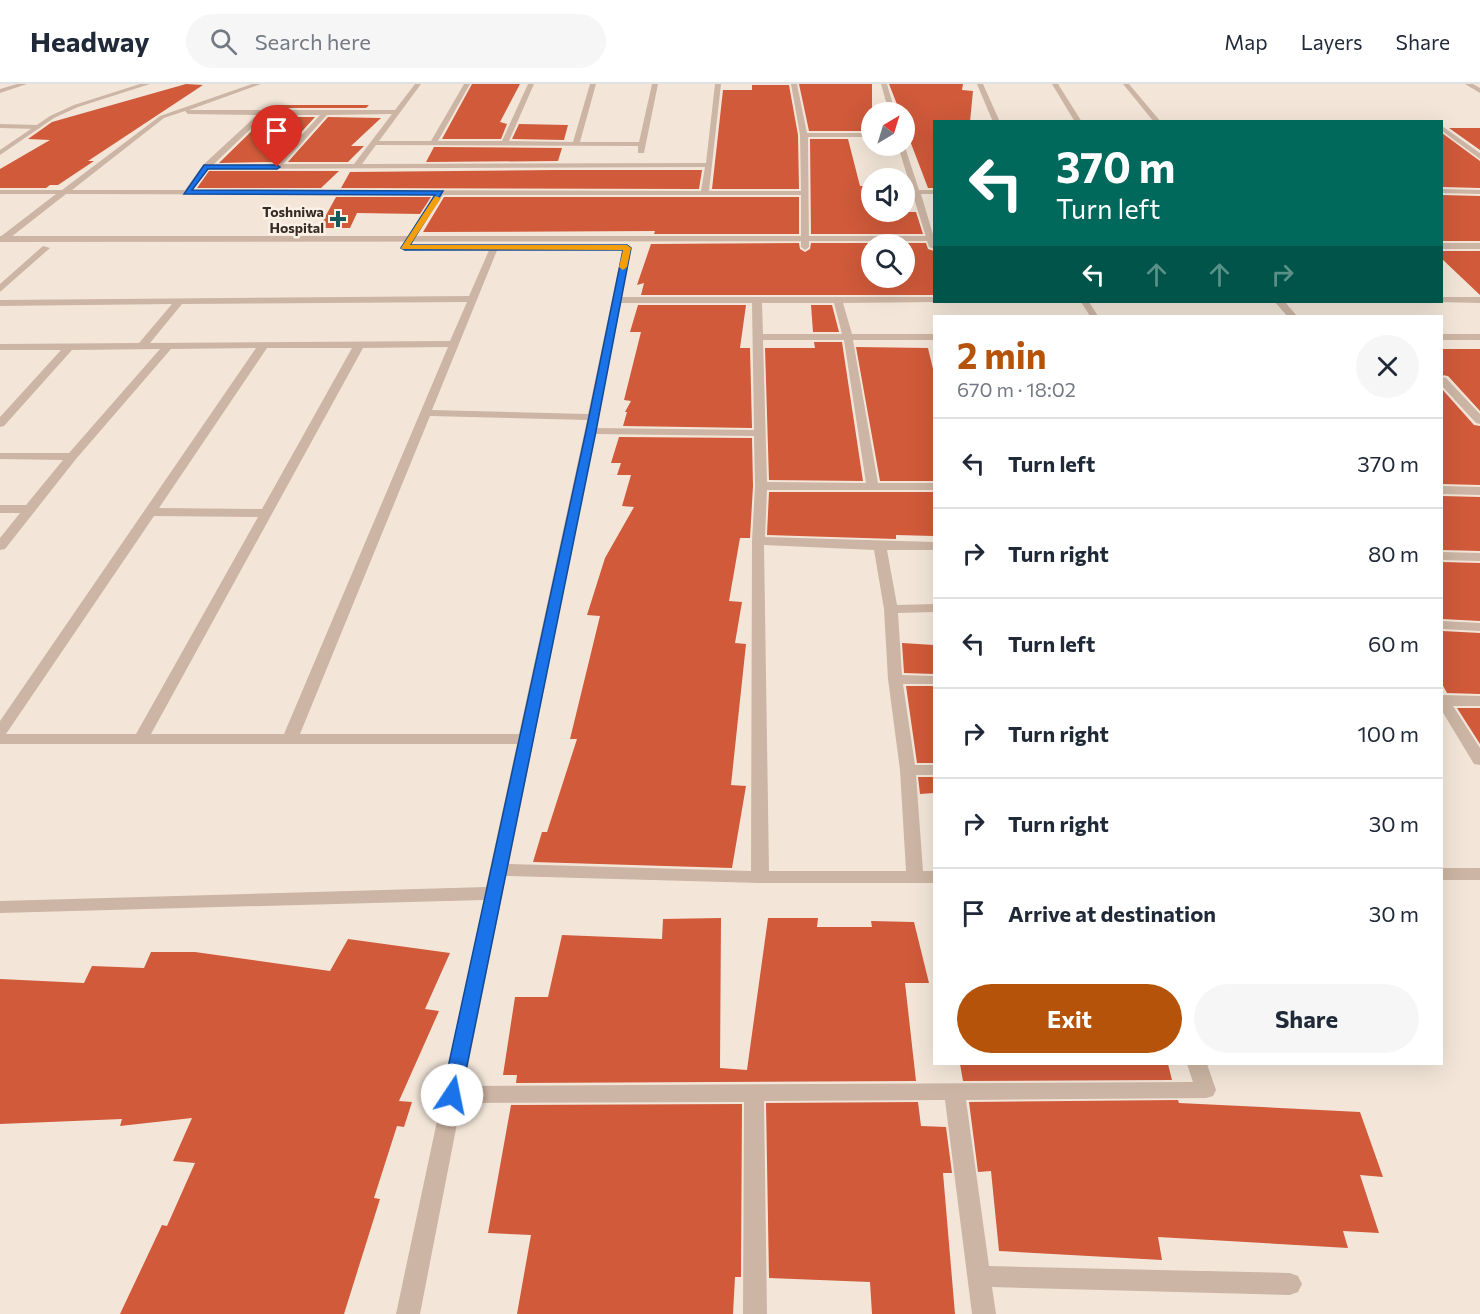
<!DOCTYPE html>
<meta charset="utf-8">
<style>
body{margin:0;font-family:Commissioner,sans-serif;background:#f6f6f7;color:#1f2937;height:100vh;display:flex;flex-direction:column;font-size:22px;white-space:nowrap}
*{box-sizing:border-box;margin:0}
p{font-size:20px;color:#747a83}
.icon{flex:none;width:33px;height:33px;fill:none;stroke:currentColor;stroke-width:2;stroke-linecap:round;stroke-linejoin:round}
.map{position:relative;flex:1;overflow:hidden}
.drawer{position:absolute;left:933px;top:231px;width:510px;height:750px;display:flex;flex-direction:column;background:#fff;border-radius:0px;box-shadow:0 6px 24px #0002}
.drawer>*{flex:none}
.top-card{position:absolute;left:933px;top:36px;width:510px;height:183px;border-radius:0px;box-shadow:0 6px 24px #0002;background:#00695c;color:#fff;overflow:hidden}
.needle{width:39px;rotate:38deg}
.buttons{position:absolute;left:861px;top:18px;display:grid;gap:12px}
.buttons a{display:grid;place-items:center;width:54px;height:54px;border-radius:50%;background:#fff;box-shadow:0 6px 24px #0002;font-size:30px}
.pin{position:absolute;display:grid;place-items:center;width:51px;height:51px;color:#fff;margin:-62px -26px;border-radius:50% 50% 50% 0;rotate:-45deg;box-shadow:0 0 6px #0007}
.pin .icon{rotate:45deg}
.me{position:absolute;width:66px;margin:-33px;rotate:11deg;stroke-linejoin:round;filter:drop-shadow(0 0 4px #0008)}
.turn{display:flex;align-items:center;gap:21px;height:126px;padding:0 24px;font-size:27px}
.turn .icon{width:78px;height:78px;stroke-width:2.5}
.turn b{display:block;font-size:42px;line-height:51px}
.lanes{display:flex;align-items:center;height:57px;padding:0 24px;background:#0003;justify-content:center;gap:30px;direction:ltr}
.lanes .off{opacity:.35}
.round{display:grid;place-items:center;flex:none;width:63px;height:63px;border-radius:32px;background:#f6f6f7}
.summary{display:flex;align-items:center;justify-content:space-between;height:102px;padding:0 24px}
h1{font-size:36px;font-weight:700;line-height:45px;color:#b45309}
.button{display:flex;gap:12px;margin-top:auto;padding:12px 24px}
.button a{flex:1;height:69px;border-radius:36px;background:#b45309;color:#fff;font-size:24px;font-weight:700;line-height:69px;text-align:center}
.button a+a{background:#f6f6f7;color:#1f2937}
ul{padding:0;list-style:none}
li{display:flex;align-items:center;gap:18px;height:90px;padding:0 24px;border-top:2px solid #e0e1e3}
li div{flex:1}
li b{display:block;font-size:22px}
li em{font-style:normal}
header{display:flex;align-items:center;gap:36px;box-sizing:border-box;height:84px;padding:0 30px;background:#fff;border-bottom:2px solid #e0e1e3}
header strong{font-size:28px}
nav{display:flex;gap:33px;margin-inline-start:auto;font-size:21px}
.search{width:420px;height:54px;background:#f6f6f7;display:flex;align-items:center;gap:15px;box-sizing:border-box;padding:0 21px;border-radius:33px;color:#747a83;font-size:22px}
.map>svg:first-child{display:block}
.building{fill:#d05a3a;fill-rule:evenodd}
.lines{fill:none;stroke-linecap:round;stroke-linejoin:round}
.minor{fill:#ccb5a4;fill-rule:evenodd}
.tertiary{fill:#ccb5a4;fill-rule:evenodd}
.route{fill:#1a73e8;stroke:#114b97;stroke-width:1.5}
.slow{fill:#f59e0b}
.poi-dot{fill:#18595c;stroke:#fbf0e5;stroke-width:2}
.labels{text-anchor:middle;dominant-baseline:central;stroke-width:5;stroke-linejoin:round;paint-order:stroke}
.far-poi-label{font-size:14px;font-weight:bold;fill:#372b26;stroke:#fbf0e5;text-anchor:end}
</style>
<header>
<strong>Headway</strong>
<div class="search"><svg class="icon" aria-label="search" viewBox="0 0 24 24"><circle cx="10" cy="10" r="6"/><path d="M15 15l6 6"/></svg>Search here</div>
<nav><a>Map</a><a>Layers</a><a>Share</a></nav>
</header>
<div class="map">
<svg width="1480" height="1230" viewBox="0 0 1480 1230">
<rect width="100%" height="100%" fill="#f3e6d9"/>
<path class="building" d="M 186,0 L 203,1 L 88,77 L 94,77 L 58,101 L 50,101 L 46,104 L 0,104 L 0,85 L 50,56 L 28,55 L 52,38 Z
M 472,0 L 520,0 L 500,38 L 507,40 L 501,55 L 442,55 Z
M 799,0 L 872,0 L 872,47 L 809,47 Z
M 889,0 L 963,0 L 962,6 L 973,7 L 970,38 L 934,38 L 934,104 L 928,104 L 904,41 L 904,28 L 900,28 Z
M 752,1 L 789,1 L 798,51 L 799,105 L 712,105 L 723,6 L 752,6 Z
M 278,21 L 369,21 L 366,24 L 274,24 Z
M 266,33 L 315,33 L 274,78 L 219,79 Z
M 328,33 L 381,34 L 351,62 L 364,62 L 348,78 L 288,78 Z
M 519,40 L 568,41 L 564,56 L 512,55 Z
M 1449,44 L 1480,44 L 1480,66 Z
M 1442,49 L 1480,77 L 1480,104 L 1442,103 Z
M 810,55 L 848,55 L 860,102 L 872,102 L 872,128 L 916,128 L 923,150 L 811,150 Z
M 434,63 L 562,64 L 558,77 L 426,78 Z
M 556,86 L 702,86 L 699,105 L 341,104 L 350,88 Z
M 209,87 L 339,87 L 321,104 L 197,104 Z
M 1442,111 L 1480,112 L 1480,157 L 1442,157 Z
M 336,113 L 431,113 L 420,130 L 357,129 L 350,144 L 319,144 Z
M 444,113 L 799,113 L 799,150 L 654,150 L 655,147 L 423,148 Z
M 799,159 L 800,165 L 805,168 L 810,165 L 811,159 L 926,159 L 928,165 L 934,167 L 934,211 L 641,211 L 644,199 L 637,201 L 651,160 ZM 872,160 L 904,160 L 904,194 L 872,194 Z
M 1442,167 L 1480,167 L 1480,211 L 1442,175 Z
M 638,221 L 746,221 L 740,264 L 750,264 L 752,344 L 623,342 L 627,328 L 625,328 L 631,317 L 624,316 L 641,248 L 630,248 Z
M 811,221 L 832,221 L 839,248 L 813,248 Z
M 814,258 L 842,258 L 863,397 L 769,396 L 765,264 L 815,264 Z
M 856,263 L 928,264 L 934,289 L 934,397 L 880,397 Z
M 1442,265 L 1480,265 L 1480,327 L 1448,292 L 1442,291 Z
M 1442,305 L 1474,341 L 1480,342 L 1480,401 L 1442,400 Z
M 619,353 L 752,354 L 753,402 L 750,454 L 740,454 L 729,517 L 742,518 L 735,559 L 746,560 L 731,701 L 746,702 L 732,784 L 533,778 L 542,748 L 547,748 L 577,655 L 570,655 L 600,532 L 587,531 L 605,474 L 634,423 L 622,422 L 631,391 L 617,391 L 621,379 L 611,379 Z
M 769,408 L 934,408 L 934,452 L 896,451 L 896,455 L 767,451 Z
M 1442,412 L 1480,413 L 1480,467 L 1442,466 Z
M 1442,478 L 1480,479 L 1480,537 L 1442,535 Z
M 1442,547 L 1480,549 L 1480,610 L 1447,609 L 1442,600 Z
M 902,559 L 934,561 L 934,590 L 904,589 Z
M 906,602 L 934,602 L 934,679 L 917,679 Z
M 1457,624 L 1480,624 L 1480,660 Z
M 918,693 L 934,693 L 934,709 L 920,710 Z
M 721,834 L 720,984 L 747,986 L 768,834 L 818,834 L 817,843 L 872,843 L 871,837 L 914,838 L 929,899 L 905,899 L 916,997 L 516,999 L 517,991 L 503,991 L 515,913 L 548,913 L 562,851 L 662,855 L 663,835 Z
M 348,855 L 450,869 L 425,925 L 439,927 L 399,1017 L 412,1018 L 404,1043 L 397,1042 L 374,1114 L 380,1115 L 344,1230 L 120,1230 L 162,1141 L 167,1142 L 195,1079 L 173,1077 L 192,1034 L 120,1042 L 122,1035 L 0,1040 L 0,895 L 84,899 L 92,882 L 144,884 L 151,868 L 195,868 L 330,887 Z
M 960,980 L 1168,980 L 1172,996 L 963,997 Z
M 1178,1016 L 1179,1019 L 1360,1028 L 1383,1093 L 1360,1091 L 1379,1149 L 1343,1147 L 1348,1164 L 1158,1153 L 1162,1176 L 999,1167 L 991,1087 L 978,1088 L 969,1018 Z
M 918,1018 L 921,1042 L 946,1043 L 952,1089 L 943,1089 L 955,1230 L 872,1230 L 870,1198 L 769,1194 L 766,1019 Z
M 742,1020 L 741,1193 L 735,1193 L 733,1230 L 517,1230 L 531,1151 L 488,1149 L 511,1021 Z"/>
<g class="lines">
<path class="minor" d="M 17,0 L 27,0 L 0,9 L 0,5 Z
M 252,0 L 261,0 L 189,26 L 395,26 L 415,0 L 421,0 L 379,57 L 431,57 L 464,0 L 470,0 L 438,57 L 502,57 L 528,0 L 534,0 L 509,57 L 573,58 L 590,0 L 596,0 L 580,58 L 639,58 L 652,0 L 658,0 L 644,69 L 638,69 L 638,62 L 376,61 L 362,80 L 706,79 L 715,0 L 721,0 L 709,107 L 801,107 L 800,51 L 791,0 L 797,0 L 807,49 L 872,49 L 872,53 L 808,53 L 809,163 L 805,166 L 801,163 L 801,111 L 443,111 L 409,164 L 405,167 L 401,164 L 435,111 L 66,110 L 6,157 L 0,157 L 0,153 L 56,110 L 0,110 L 0,106 L 62,106 L 160,32 ZM 185,27 L 188,30 L 257,31 L 203,81 L 185,106 L 72,106 L 164,34 ZM 392,30 L 354,80 L 283,80 L 327,31 ZM 265,31 L 320,31 L 275,80 L 213,81 ZM 705,83 L 701,107 L 193,106 L 208,85 Z
M 881,0 L 887,0 L 895,28 L 889,28 Z
M 977,0 L 983,0 L 1000,38 L 993,38 Z
M 1052,0 L 1058,0 L 1082,38 L 1075,38 Z
M 1123,0 L 1129,0 L 1161,38 L 1154,38 Z
M 1465,0 L 1473,0 L 1480,4 L 1480,9 Z
M 0,40 L 38,41 L 41,43 L 38,45 L 0,44 Z
M 1442,42 L 1480,69 L 1480,75 L 1442,47 Z
M 904,60 L 919,106 L 934,106 L 934,110 L 921,110 L 934,154 L 934,165 L 929,163 L 898,62 Z
M 1442,105 L 1480,106 L 1480,110 L 1442,109 Z
M 627,160 L 631,163 L 622,213 L 934,213 L 934,218 L 938,218 L 843,219 L 852,250 L 934,250 L 934,256 L 853,256 L 878,399 L 934,399 L 934,406 L 767,406 L 765,453 L 934,458 L 934,466 L 887,466 L 897,521 L 934,520 L 934,528 L 898,529 L 902,591 L 934,592 L 934,600 L 903,600 L 915,681 L 934,681 L 934,691 L 916,691 L 923,787 L 934,787 L 934,799 L 760,799 L 506,792 L 464,1002 L 1193,998 L 1187,980 L 1207,980 L 1216,1006 L 1213,1012 L 1206,1014 L 966,1016 L 989,1182 L 1290,1189 L 1298,1192 L 1302,1200 L 1298,1208 L 1290,1211 L 992,1203 L 996,1230 L 972,1230 L 945,1016 L 764,1017 L 767,1230 L 743,1230 L 744,1018 L 461,1019 L 420,1230 L 396,1230 L 484,816 L 0,829 L 0,817 L 486,803 L 517,660 L 0,660 L 0,637 L 256,264 L 171,265 L 76,375 L 5,465 L 0,466 L 0,454 L 20,429 L 0,429 L 0,421 L 26,421 L 63,376 L 0,375 L 0,369 L 69,369 L 160,265 L 72,266 L 4,342 L 0,343 L 0,333 L 61,266 L 0,266 L 0,260 L 139,259 L 172,220 L 0,222 L 0,216 L 469,212 L 490,164 L 494,161 L 498,164 L 432,326 L 588,330 L 623,163 ZM 467,218 L 450,257 L 150,259 L 182,220 ZM 621,219 L 752,219 L 754,346 L 596,344 ZM 762,219 L 834,219 L 842,250 L 763,250 ZM 763,256 L 844,256 L 866,399 L 767,398 ZM 448,263 L 284,650 L 151,650 L 363,264 ZM 267,264 L 352,264 L 262,425 L 159,424 ZM 430,332 L 587,336 L 519,650 L 300,650 ZM 595,350 L 754,352 L 755,402 L 752,457 L 751,787 L 509,780 ZM 154,432 L 258,433 L 136,650 L 6,650 ZM 764,461 L 874,466 L 884,525 L 888,595 L 900,686 L 906,787 L 769,787 Z
M 43,162 L 50,164 L 0,208 L 0,200 Z
M 1442,213 L 1480,213 L 1480,219 L 1439,218 L 1442,218 Z
M 1081,218 L 1089,218 L 1098,232 L 1090,232 Z
M 1275,218 L 1285,218 L 1297,232 L 1287,232 Z
M 1442,250 L 1480,250 L 1480,256 L 1442,256 Z
M 1442,293 L 1446,294 L 1480,330 L 1480,340 L 1476,339 L 1442,302 Z
M 1442,402 L 1480,403 L 1480,411 L 1442,410 Z
M 1442,468 L 1480,469 L 1480,477 L 1442,476 Z
M 1442,537 L 1480,539 L 1480,547 L 1442,545 Z
M 1442,611 L 1480,612 L 1480,622 L 1453,622 L 1480,664 L 1480,681 L 1474,680 L 1442,627 Z
M 1442,784 L 1480,784 L 1480,796 L 1442,796 Z"/>
<path class="tertiary" d="M 140,0 L 150,0 L 78,23 L 54,34 L 0,71 L 0,66 L 50,32 L 74,21 Z
M 0,152 L 934,152 L 934,157 L 0,158 Z
M 1442,159 L 1480,159 L 1480,165 L 1442,165 Z"/>
</g>
<path class="route" d="M 204,81 L 277,81 L 280,83 L 277,85 L 208,85 L 192,106 L 443,107 L 410,161 L 627,161 L 631,164 L 596,347 L 461,1011 L 458,1016 L 452,1018 L 445,1016 L 442,1011 L 586,347 L 623,166 L 405,166 L 401,164 L 435,111 L 184,110 Z"/>
<path class="slow" d="M 435,112 L 441,114 L 410,161 L 627,161 L 631,164 L 627,183 L 623,186 L 619,183 L 623,166 L 402,165 L 401,164 Z"/>
<path class="poi-dot" d="M335 126h6v6h6v6h-6v6h-6v-6h-6v-6h6z"/>
<g class="labels">
<g class="far-poi-label">
<text x="324" y="127">Toshniwa<tspan x="324" dy="16">Hospital</tspan></text>
</g>
</g>
</svg>
<div class="buttons">
<a><svg class="needle" viewBox="-14 -14 28 28"><path d="M0-13l5 13h-10z" fill="#e53935"/><path d="M0 13l5-13h-10z" fill="#747a83"/></svg></a>
<a><svg class="icon" aria-label="sound" viewBox="0 0 24 24"><path d="M4 9h4l5-4v14l-5-4H4zM17 9q2 3 0 6"/></svg></a>
<a><svg class="icon" aria-label="search" viewBox="0 0 24 24"><circle cx="10" cy="10" r="6"/><path d="M15 15l6 6"/></svg></a>
</div>
<div class="pin" style="left:277px;top:83px;background:#d93025"><svg class="icon" aria-label="arrive" viewBox="0 0 24 24"><path d="M6 21V4h12l-3 4 3 4H6"/></svg></div>
<svg class="me" style="left:452px;top:1011px" viewBox="-20 -20 40 40"><circle r="19" fill="#fff"/><path d="M0-13L10 11 0 6-10 11z" fill="#1a73e8"/></svg>
<div class="top-card">
<div class="turn"><svg class="icon" aria-label="left" viewBox="0 0 24 24"><path d="M17 20v-9H6M10 6l-5 5 5 5"/></svg><div><b>370 m</b>Turn left</div></div>
<div class="lanes"><svg class="icon" aria-label="left" viewBox="0 0 24 24"><path d="M17 20v-9H6M10 6l-5 5 5 5"/></svg><svg class="icon off" aria-label="ahead" viewBox="0 0 24 24"><path d="M12 20V5M6 11l6-6 6 6"/></svg><svg class="icon off" aria-label="ahead" viewBox="0 0 24 24"><path d="M12 20V5M6 11l6-6 6 6"/></svg><svg class="icon off" aria-label="right" viewBox="0 0 24 24"><path d="M7 20v-9h11M14 6l5 5-5 5"/></svg></div>
</div>
<section class="drawer">
<div class="summary"><div><h1>2 min</h1><p>670 m · 18:02</p></div><a class="round"><svg class="icon" aria-label="close" viewBox="0 0 24 24"><path d="M6 6l12 12M18 6L6 18"/></svg></a></div>
<ul>
<li><svg class="icon" aria-label="left" viewBox="0 0 24 24"><path d="M17 20v-9H6M10 6l-5 5 5 5"/></svg><div><b>Turn left</b></div><em>370 m</em></li>
<li><svg class="icon" aria-label="right" viewBox="0 0 24 24"><path d="M7 20v-9h11M14 6l5 5-5 5"/></svg><div><b>Turn right</b></div><em>80 m</em></li>
<li><svg class="icon" aria-label="left" viewBox="0 0 24 24"><path d="M17 20v-9H6M10 6l-5 5 5 5"/></svg><div><b>Turn left</b></div><em>60 m</em></li>
<li><svg class="icon" aria-label="right" viewBox="0 0 24 24"><path d="M7 20v-9h11M14 6l5 5-5 5"/></svg><div><b>Turn right</b></div><em>100 m</em></li>
<li><svg class="icon" aria-label="right" viewBox="0 0 24 24"><path d="M7 20v-9h11M14 6l5 5-5 5"/></svg><div><b>Turn right</b></div><em>30 m</em></li>
<li><svg class="icon" aria-label="arrive" viewBox="0 0 24 24"><path d="M6 21V4h12l-3 4 3 4H6"/></svg><div><b>Arrive at destination</b></div><em>30 m</em></li>
</ul>
<div class="button"><a>Exit</a><a>Share</a></div>
</section>
</div>
